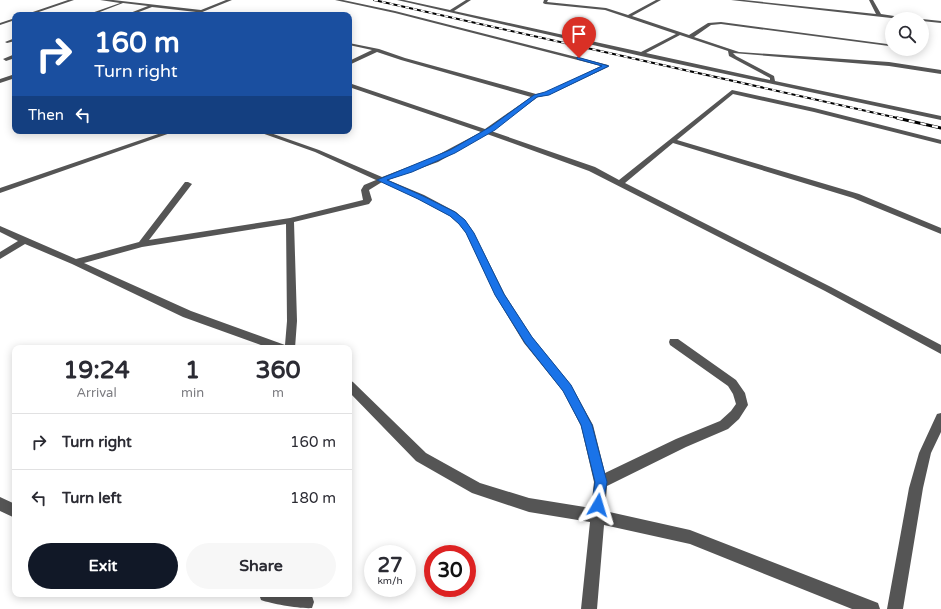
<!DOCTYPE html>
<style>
body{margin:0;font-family:"Varela Round",sans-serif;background:#f7f7f7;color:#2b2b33;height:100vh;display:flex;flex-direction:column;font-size:15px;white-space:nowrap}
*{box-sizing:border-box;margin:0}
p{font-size:13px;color:#7c7c81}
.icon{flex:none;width:22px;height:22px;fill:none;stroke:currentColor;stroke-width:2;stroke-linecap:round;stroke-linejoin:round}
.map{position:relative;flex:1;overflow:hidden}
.drawer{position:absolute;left:12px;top:345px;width:340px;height:252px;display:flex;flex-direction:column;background:#fff;border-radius:8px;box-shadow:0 2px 10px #0003}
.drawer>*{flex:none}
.banner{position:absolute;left:12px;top:12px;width:340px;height:122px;border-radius:8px;box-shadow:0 2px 10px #0003;background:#1a4fa0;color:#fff;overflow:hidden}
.tools{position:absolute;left:885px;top:12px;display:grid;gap:8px}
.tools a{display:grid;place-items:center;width:44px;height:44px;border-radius:50%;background:#fff;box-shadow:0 2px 10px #0003;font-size:20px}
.speed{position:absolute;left:364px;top:545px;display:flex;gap:8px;font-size:20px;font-weight:700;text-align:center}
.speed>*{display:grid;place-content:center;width:52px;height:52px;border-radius:50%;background:#fff;box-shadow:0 2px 10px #0003;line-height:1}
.speed small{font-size:10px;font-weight:400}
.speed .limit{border:6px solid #d22;background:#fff;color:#111}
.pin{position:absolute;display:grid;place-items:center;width:34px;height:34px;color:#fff;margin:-41px -17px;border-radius:50% 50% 50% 0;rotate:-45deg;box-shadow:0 0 4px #0007}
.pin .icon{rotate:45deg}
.me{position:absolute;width:44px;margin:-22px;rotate:7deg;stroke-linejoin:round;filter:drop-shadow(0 0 3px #0008)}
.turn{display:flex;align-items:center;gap:14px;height:84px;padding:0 16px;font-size:18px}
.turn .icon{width:52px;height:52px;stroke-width:2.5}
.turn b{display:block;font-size:28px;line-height:34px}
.then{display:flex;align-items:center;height:38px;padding:0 16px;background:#0003;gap:8px;font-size:15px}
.eta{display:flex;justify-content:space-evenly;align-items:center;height:68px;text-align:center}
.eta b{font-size:24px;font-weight:800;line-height:28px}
.button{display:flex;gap:8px;margin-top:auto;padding:8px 16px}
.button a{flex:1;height:46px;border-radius:24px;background:#111827;color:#fff;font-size:16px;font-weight:800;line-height:46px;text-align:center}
.button a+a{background:#f7f7f7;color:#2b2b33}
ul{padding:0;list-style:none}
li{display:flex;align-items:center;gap:12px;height:56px;padding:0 16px;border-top:1px solid #e1e1e2}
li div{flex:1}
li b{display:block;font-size:15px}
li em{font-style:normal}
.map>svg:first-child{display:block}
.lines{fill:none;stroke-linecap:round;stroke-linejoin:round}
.minor{fill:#555;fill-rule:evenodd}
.rail-far1-casing{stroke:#000;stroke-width:2}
.rail-casing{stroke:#000;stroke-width:3}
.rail-far1{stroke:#fff;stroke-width:1.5;stroke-dasharray:4;stroke-linecap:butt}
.rail{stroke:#fff;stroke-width:2;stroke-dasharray:6;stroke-linecap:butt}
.route{fill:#1a73e8;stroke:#114b97}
</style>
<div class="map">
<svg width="941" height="609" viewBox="0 0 941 609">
<rect width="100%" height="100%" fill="#fff"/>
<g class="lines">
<path class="minor" d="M 68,0 L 74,0 L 30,15 L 24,15 Z
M 100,0 L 113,0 L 201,10 L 226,0 L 232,0 L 195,15 L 192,14 L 196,12 L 152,7 L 131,15 L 125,15 L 148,6 L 123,3 L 92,15 L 86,15 L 120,3 Z
M 335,0 L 343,0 L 395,11 L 608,65 L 608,67 L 549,95 L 538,97 L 491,131 L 595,167 L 619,180 L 732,90 L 814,108 L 941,140 L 941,144 L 814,112 L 733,94 L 677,140 L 859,194 L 941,228 L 941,234 L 853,198 L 673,143 L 625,183 L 831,287 L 941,345 L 941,354 L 825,291 L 589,171 L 487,134 L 438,162 L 388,180 L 424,195 L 456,212 L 465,220 L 474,233 L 505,295 L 532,337 L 571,385 L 593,425 L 605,473 L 676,439 L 720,421 L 731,411 L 736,404 L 733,394 L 728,386 L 670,345 L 669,342 L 670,339 L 678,339 L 736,380 L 745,393 L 748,405 L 739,419 L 728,429 L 686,447 L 607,486 L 605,511 L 690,530 L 878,603 L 880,609 L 852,609 L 690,544 L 604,525 L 597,609 L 581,609 L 590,522 L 529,512 L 472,493 L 416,461 L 349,392 L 349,380 L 353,382 L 426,453 L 480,483 L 529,498 L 591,508 L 594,482 L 581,426 L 563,391 L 524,343 L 495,295 L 466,233 L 459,224 L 450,216 L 418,199 L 382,182 L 369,190 L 372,200 L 369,204 L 294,222 L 297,321 L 295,348 L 269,348 L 183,317 L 72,264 L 25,244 L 0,259 L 0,252 L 18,241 L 0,232 L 0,226 L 76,259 L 139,242 L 185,182 L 188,182 L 192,184 L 149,240 L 290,218 L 363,200 L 361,190 L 364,185 L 376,180 L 315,152 L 256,131 L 265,131 L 319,150 L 382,177 L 432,158 L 481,132 L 349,87 L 349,83 L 485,129 L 531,97 L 401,60 L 377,52 L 349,65 L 349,61 L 372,50 L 349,45 L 349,43 L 379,49 L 405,58 L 536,94 L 545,93 L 601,66 L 395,13 ZM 286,224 L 287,321 L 285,345 L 191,311 L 84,263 L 142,247 Z
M 397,0 L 404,0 L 450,10 L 466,0 L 471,0 L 454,11 L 641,52 L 676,34 L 605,10 L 545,4 L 543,3 L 544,0 L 548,0 L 547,2 L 606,8 L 628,15 L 656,0 L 661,0 L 632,16 L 689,35 L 708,23 L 721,22 L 887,44 L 889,46 L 721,24 L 711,25 L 694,37 L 739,52 L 889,62 L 941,70 L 941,74 L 889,66 L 733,53 L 736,56 L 774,76 L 775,81 L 941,116 L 941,120 L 641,56 ZM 680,35 L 728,51 L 729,56 L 770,78 L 770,80 L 646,53 Z
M 731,0 L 744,0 L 876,14 L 869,0 L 873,0 L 881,14 L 914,19 L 900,19 Z
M 15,18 L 15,20 L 0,25 L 0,23 Z
M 921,19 L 922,19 L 941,21 L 941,23 L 922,21 Z
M 15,38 L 15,41 L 7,43 L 5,42 Z
M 15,54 L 15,58 L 6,61 L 3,59 Z
M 15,74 L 15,78 L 0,83 L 0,79 Z
M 167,131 L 176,131 L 0,193 L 0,188 Z
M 941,413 L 941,432 L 931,453 L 923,488 L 903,609 L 887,609 L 909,488 L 919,453 L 937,414 Z
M 0,497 L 15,504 L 15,518 L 0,511 Z
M 259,594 L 306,594 L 312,596 L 314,602 L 312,608 C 301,609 272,604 261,600 Z"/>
<defs>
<path id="rail-far1" d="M 374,0 L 902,119"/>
<path id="rail" d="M 897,118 L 941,128"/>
</defs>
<use href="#rail-far1" class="rail-far1-casing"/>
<use href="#rail" class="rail-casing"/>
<use href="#rail-far1" class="rail-far1"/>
<use href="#rail" class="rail"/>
</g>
<path class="route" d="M 577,57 L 609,66 L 549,95 L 537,97 L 495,130 L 455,153 L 412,172 L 387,180 L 423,196 L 455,212 L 465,220 L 474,233 L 504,294 L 532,337 L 571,385 L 592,425 L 607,482 L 602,509 L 598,511 L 593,509 L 592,505 L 595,482 L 581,425 L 563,391 L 525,343 L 495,295 L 466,233 L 459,224 L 450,216 L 418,199 L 377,180 L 450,150 L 490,127 L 534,95 L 545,92 L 602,66 L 577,59 Z"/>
</svg>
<div class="tools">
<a><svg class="icon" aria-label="search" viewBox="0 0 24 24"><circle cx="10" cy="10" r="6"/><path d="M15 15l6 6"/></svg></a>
</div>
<div class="speed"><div>27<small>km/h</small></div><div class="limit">30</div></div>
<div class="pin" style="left:579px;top:58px;background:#d93025"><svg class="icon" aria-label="arrive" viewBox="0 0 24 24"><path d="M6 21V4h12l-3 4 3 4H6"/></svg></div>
<svg class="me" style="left:598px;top:505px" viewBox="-20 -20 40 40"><path d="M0-17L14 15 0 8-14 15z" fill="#1a73e8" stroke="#fff" stroke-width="4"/></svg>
<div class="banner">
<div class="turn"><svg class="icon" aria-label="right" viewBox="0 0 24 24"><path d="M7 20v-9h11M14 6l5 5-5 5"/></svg><div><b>160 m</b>Turn right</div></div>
<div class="then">Then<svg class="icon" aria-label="left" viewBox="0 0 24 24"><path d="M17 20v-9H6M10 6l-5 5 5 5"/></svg></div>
</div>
<section class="drawer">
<div class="eta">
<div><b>19:24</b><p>Arrival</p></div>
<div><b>1</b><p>min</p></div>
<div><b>360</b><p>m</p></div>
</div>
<ul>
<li><svg class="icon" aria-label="right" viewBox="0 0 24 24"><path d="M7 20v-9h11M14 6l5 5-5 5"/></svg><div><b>Turn right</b></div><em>160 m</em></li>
<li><svg class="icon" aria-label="left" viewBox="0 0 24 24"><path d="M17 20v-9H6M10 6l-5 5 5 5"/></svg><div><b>Turn left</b></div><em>180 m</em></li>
</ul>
<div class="button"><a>Exit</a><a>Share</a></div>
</section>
</div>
